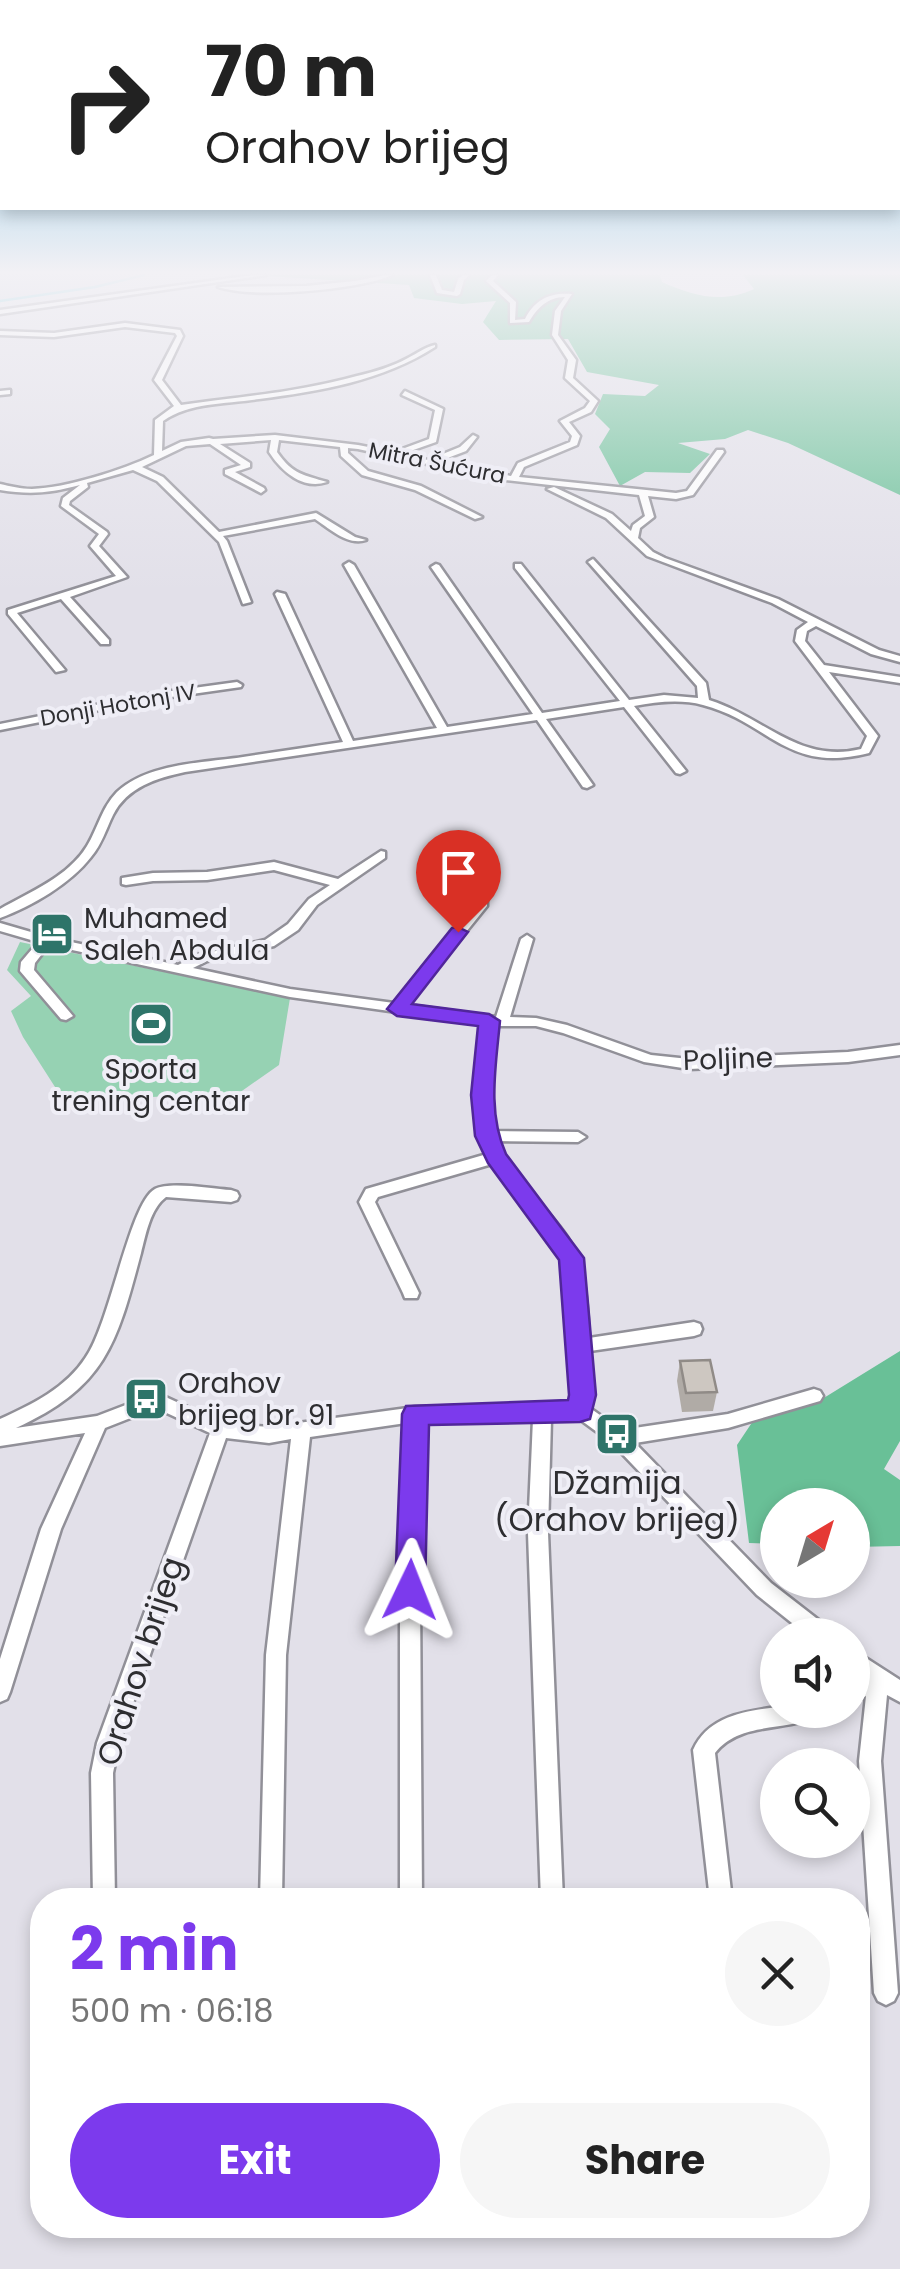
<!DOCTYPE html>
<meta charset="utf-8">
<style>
body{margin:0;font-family:Poppins,sans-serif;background:#f6f6f6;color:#222;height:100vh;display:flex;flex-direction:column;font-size:38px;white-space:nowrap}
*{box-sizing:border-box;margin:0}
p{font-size:32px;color:#767676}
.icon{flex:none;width:55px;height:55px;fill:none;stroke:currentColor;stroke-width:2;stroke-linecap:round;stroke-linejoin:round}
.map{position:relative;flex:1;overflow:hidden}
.details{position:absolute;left:30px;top:1888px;width:840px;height:350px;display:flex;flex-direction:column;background:#fff;border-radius:40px;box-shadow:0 5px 15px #0003}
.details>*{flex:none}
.top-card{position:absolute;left:0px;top:0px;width:900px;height:210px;box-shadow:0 5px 15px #0003;background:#fff;color:#222;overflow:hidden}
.needle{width:65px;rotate:38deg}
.controls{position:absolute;left:760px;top:1488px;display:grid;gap:20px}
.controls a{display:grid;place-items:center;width:110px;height:110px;border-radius:50%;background:#fff;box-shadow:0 5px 15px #0003;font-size:50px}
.pin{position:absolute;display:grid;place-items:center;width:85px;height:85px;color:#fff;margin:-102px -42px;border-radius:50% 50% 50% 0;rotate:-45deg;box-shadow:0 0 10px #0007}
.pin .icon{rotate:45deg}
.me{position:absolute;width:110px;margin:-55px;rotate:2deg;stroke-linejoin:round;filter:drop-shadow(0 0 8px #0008)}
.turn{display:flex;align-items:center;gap:35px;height:210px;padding:0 40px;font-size:45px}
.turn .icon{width:130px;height:130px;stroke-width:2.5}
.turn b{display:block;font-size:70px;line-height:85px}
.round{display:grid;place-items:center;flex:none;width:105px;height:105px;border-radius:52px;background:#f6f6f6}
.overview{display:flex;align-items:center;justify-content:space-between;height:170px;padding:0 40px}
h1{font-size:60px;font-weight:700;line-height:75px;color:#7c3aed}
.cta{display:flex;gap:20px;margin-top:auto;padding:20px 40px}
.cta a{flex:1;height:115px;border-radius:60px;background:#7c3aed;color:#fff;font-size:40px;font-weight:700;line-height:115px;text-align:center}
.cta a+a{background:#f6f6f6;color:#222}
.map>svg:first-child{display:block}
.built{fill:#d4d2e0}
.green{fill:#96d2b3}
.forest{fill:#69c097}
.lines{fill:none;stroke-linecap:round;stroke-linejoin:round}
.stream{stroke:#5acbdc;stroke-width:2.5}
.minor-casing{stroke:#919098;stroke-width:5}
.minor{fill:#fff;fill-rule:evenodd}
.wall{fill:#b0aba6}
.building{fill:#cdc7c1;stroke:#908b87;stroke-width:2.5}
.route{fill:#7c3aed;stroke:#51269a;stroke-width:2.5}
.labels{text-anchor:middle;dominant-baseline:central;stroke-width:8;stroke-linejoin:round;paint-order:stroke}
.far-street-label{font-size:22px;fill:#2e2e31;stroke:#efeef6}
.poi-label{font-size:28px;fill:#2e2e31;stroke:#efeef6;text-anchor:start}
.street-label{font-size:28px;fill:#2e2e31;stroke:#efeef6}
.near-poi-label{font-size:32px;fill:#2e2e31;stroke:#efeef6}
.near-street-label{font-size:32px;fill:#2e2e31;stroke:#efeef6}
</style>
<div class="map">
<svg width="900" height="2269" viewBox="0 0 900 2269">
<rect width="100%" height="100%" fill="#e2e0e9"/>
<path class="built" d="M 0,275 L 133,275 L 97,286 L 0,301 Z"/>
<path class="green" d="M 20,942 L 290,998 L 279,1065 L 239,1093 L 64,1101 L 23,1037 L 11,1011 L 31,996 L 7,970 Z"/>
<path class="forest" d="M 272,275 L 660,275 L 662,282 C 693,296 722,304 754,289 L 743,275 L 900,275 L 900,495 L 788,443 L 748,430 L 725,439 L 678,443 L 710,454 L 690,473 L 645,472 L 620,486 L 599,447 L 610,429 L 595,414 L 603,394 L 645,396 L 659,385 L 587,372 L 568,339 L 499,340 L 483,322 L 496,301 L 462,304 L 414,298 L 409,285 L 267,276 Z
M 900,1351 L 900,1441 L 884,1469 L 900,1480 L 900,1546 L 853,1547 L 852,1505 L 778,1505 L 777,1544 L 749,1543 L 737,1445 L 757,1415 L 814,1404 Z"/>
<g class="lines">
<path class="stream" d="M 0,301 L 95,287 L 144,275"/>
<defs>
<path id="minor" d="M 253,275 L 266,275 L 0,314 L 0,310 Z
M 385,275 L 393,275 C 358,290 254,299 218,287 L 306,286 L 355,281 Z
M 430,275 L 436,275 L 442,290 L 454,292 L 458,279 L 463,275 L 469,275 L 464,280 L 460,294 L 457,296 L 437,293 Z
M 492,275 L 498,275 L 493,281 L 516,302 L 515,320 L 525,319 C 535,299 551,292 572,294 L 561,311 L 558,335 L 576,360 L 573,378 L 598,401 L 591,412 L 569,422 L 580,436 L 577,445 L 524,467 L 519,477 L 676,493 L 687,491 L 717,450 L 723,450 L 724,452 L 693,495 L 676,499 L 648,496 L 654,517 L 640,528 L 638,538 L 653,552 L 665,558 L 778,599 L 879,650 L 900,656 L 900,662 L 871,654 L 816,626 L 807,631 L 805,641 L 824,665 L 900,677 L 900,683 L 829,672 L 878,736 L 869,753 C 786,774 771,723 703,705 C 680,699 657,702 634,706 L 686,771 L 680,774 L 676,773 L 624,707 L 546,719 L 593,785 L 587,788 L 583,787 L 537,720 L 185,772 C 157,778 127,787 113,815 C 106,829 102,844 91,857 C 70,884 32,906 0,918 L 0,909 C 30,892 68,877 87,846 C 98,828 102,807 117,792 C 148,763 203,763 243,757 C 276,752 309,747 343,742 L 275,594 L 277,592 L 285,594 L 353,741 L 437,728 L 344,565 L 349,562 L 354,565 L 447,727 L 533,714 L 431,567 L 436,564 L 439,565 L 542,713 L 620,701 L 515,568 L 515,564 L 521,564 L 629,700 L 664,695 L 698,698 L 697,686 L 590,564 L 588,562 L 593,559 L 706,683 L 709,700 C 764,717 799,764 861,749 L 867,736 L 795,641 L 797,630 L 808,622 L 772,603 L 647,556 L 606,518 L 547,489 L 554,487 L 612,514 L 631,531 L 633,525 L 645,516 L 639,495 L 496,479 L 358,449 L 348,448 L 348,453 L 368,471 L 421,486 L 482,517 L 475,519 L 415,490 L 362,475 L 341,456 L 340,447 L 279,440 L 277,452 C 293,475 304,475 327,482 C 303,490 282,472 269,452 L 271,440 L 220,444 L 250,463 L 250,467 L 235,472 L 264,488 L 265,490 L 261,493 L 225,474 L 225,470 L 241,465 L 210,444 L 186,446 L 142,467 L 163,477 L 219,532 L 316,513 L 355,537 L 366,540 C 348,546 330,529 315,519 L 223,536 L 227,541 L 251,602 L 243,604 L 219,542 L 157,481 L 133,470 L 87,483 L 88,487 L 70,501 L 69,505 L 107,532 L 108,534 L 99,546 L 127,577 L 70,597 L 109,640 L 109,644 L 101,644 L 61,599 L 17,613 L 65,670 L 56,672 L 8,614 L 8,610 L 116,576 L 90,546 L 99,534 L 61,506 L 63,498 L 80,485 C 50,493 31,495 0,490 L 0,484 C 10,486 21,489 32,489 C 66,488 123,470 154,455 L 155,420 L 174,406 L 154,380 L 177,336 L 175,333 L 125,327 L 54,337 L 0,335 L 0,331 L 54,333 L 125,323 L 180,330 L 183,336 L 162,380 L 181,405 C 239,397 300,392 357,376 C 374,372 392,367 408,358 C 418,353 425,347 435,345 L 435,347 C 382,381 320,391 259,399 C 227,404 190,402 163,421 L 162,451 L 181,442 L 209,438 L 213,439 L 275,435 L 358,445 L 394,452 L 429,439 L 435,410 L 402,395 L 405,391 L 443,409 L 436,442 L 402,454 L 428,460 L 460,447 L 473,435 L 477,437 L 466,451 L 437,462 L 511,476 L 518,463 L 570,442 L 572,436 L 560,421 L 585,408 L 590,401 L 565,378 L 568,360 L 552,335 L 555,311 L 565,297 C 548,297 537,308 529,322 L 510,323 L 510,303 L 486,281 Z
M 10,390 L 10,394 L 0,395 L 0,391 Z
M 237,682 L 242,685 L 241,687 L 150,700 L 0,730 L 0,724 L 150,694 Z
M 381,851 L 385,852 L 385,858 L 317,905 L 298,930 L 274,946 L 207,961 L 193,968 L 290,989 L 394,1003 L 479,900 L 487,900 L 487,906 L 407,1005 L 496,1017 L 521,939 L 527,935 L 533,939 L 510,1017 L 536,1018 L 567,1025 L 651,1055 L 689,1059 L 848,1052 L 900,1045 L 900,1055 L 848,1062 L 689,1069 L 644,1062 L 563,1033 L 536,1026 L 496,1026 L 491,1093 L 493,1131 L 578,1132 L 586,1137 L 578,1142 L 496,1141 C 510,1179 545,1204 567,1237 C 586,1265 587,1305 589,1338 L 694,1322 L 700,1324 L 702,1329 L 700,1334 L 694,1336 L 590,1351 L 590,1408 L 621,1430 L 728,1414 L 814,1389 L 820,1391 L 823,1396 L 820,1401 L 728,1428 L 635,1443 L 771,1583 L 829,1628 L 832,1635 L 807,1635 L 757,1595 L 612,1443 L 578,1418 L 551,1419 L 548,1533 L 563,1900 L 541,1900 L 528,1533 L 533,1419 L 424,1421 L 420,1590 L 422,1900 L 400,1900 L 400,1590 L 406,1423 L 310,1437 L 286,1655 L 282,1900 L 260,1900 L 266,1655 L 291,1439 L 269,1443 L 226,1438 L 119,1743 L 113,1773 L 115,1900 L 93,1900 L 91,1773 L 97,1743 L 210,1433 L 156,1408 L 105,1428 L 61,1529 L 10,1692 L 7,1699 L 0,1702 L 0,1659 L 41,1529 L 85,1433 L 0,1446 L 0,1419 C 33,1404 66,1388 86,1357 C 110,1323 130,1202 155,1189 C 170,1181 213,1189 231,1190 L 237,1192 L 239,1196 L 237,1200 L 231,1202 L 166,1197 C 150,1209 146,1234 141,1253 C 117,1343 106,1387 16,1428 L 97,1416 L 157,1393 L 222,1423 L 269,1427 L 415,1407 L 572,1404 C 575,1360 574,1286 556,1245 L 492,1164 L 378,1197 L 375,1202 L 419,1293 L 417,1298 L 405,1298 L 403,1293 L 359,1202 L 366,1189 L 487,1154 C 467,1113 481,1068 482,1024 L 290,997 L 49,945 L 35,963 L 34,970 L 73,1016 L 66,1020 L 61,1019 L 20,971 L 21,962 L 38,942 L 0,931 L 0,923 L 48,937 L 178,965 L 198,955 L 265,940 L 288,924 L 309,899 L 330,885 L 274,870 L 207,880 L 153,881 L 126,885 L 122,884 L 122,878 L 153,873 L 207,872 L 274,862 L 338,879 Z
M 852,1649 L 900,1680 L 900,1702 L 887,1695 L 881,1761 L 898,1993 L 894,2001 L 886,2005 L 878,2001 L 874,1993 L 859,1761 L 866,1696 L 852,1703 L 852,1681 L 861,1676 L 852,1670 Z
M 778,1707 L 778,1710 L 821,1710 L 818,1717 C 785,1731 739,1722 715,1753 L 732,1900 L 710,1900 L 693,1750 C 708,1716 745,1711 778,1707 Z"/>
</defs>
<use href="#minor" class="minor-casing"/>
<use href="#minor" class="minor"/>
</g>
<path class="wall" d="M 680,1361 L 717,1392 L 713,1411 L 682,1412 L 677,1381 Z"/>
<path class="building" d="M 710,1360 L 717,1392 L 686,1393 L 680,1361 Z"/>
<linearGradient id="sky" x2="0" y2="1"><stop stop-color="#6fbde3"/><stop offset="0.46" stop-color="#f2f1f5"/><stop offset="1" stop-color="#f2f1f5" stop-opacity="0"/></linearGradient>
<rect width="900" height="592" fill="url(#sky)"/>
<path class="route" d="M 458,927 L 468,932 L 412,1004 L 489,1014 L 500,1021 C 496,1066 487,1112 506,1154 L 584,1258 L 596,1395 L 590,1419 L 580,1422 L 429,1425 L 425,1590 L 420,1599 L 410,1603 L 399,1599 L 395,1590 L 402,1414 L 406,1406 L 568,1400 L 569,1395 L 559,1260 L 488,1163 L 475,1136 L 471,1095 L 478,1026 L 397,1016 L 387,1009 L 452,928 Z"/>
<defs>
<symbol id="hotel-square" viewBox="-11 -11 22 22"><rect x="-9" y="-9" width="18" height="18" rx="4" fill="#2e7469" stroke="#efeef6"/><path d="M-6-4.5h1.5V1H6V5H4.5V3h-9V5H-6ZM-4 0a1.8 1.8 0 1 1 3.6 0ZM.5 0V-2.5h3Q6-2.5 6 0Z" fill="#fff"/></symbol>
<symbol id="stadium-square" viewBox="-11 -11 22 22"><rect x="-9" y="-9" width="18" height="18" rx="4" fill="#2e7469" stroke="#efeef6"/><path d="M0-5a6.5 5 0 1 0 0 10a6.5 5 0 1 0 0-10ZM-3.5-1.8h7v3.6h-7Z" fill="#fff"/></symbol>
<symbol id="bus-square" viewBox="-11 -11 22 22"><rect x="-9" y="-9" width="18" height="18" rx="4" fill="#2e7469" stroke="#efeef6"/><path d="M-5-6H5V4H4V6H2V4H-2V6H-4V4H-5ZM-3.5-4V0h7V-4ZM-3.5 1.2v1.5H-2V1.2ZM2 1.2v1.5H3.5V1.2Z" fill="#fff"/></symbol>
</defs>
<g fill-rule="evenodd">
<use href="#hotel-square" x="27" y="909" width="50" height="50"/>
<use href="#stadium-square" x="126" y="999" width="50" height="50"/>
<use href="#bus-square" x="121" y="1374" width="50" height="50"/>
<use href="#bus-square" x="592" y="1409" width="50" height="50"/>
</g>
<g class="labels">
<g class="far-street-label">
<text transform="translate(437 463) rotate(11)">Mitra Šućura</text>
<text transform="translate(118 705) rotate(-10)">Donji Hotonj IV</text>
</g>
<g class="poi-label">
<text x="84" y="918">Muhamed<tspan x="84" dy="32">Saleh Abdula</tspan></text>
<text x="151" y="1069" text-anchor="middle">Sporta<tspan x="151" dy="32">trening centar</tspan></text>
<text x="178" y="1383">Orahov<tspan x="178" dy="32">brijeg br. 91</tspan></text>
</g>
<g class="street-label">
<text transform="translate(728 1059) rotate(-2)">Poljine</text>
</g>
<g class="near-poi-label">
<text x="617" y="1482">Džamija<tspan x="617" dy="37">(Orahov brijeg)</tspan></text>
</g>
<g class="near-street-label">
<text transform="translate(140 1661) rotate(-72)">Orahov brijeg</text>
</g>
</g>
</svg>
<div class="controls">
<a><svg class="needle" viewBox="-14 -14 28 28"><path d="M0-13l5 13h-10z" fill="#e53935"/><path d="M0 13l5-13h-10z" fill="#767676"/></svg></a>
<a><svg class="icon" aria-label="sound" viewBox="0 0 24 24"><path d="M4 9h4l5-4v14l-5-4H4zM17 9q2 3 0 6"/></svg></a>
<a><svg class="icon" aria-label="search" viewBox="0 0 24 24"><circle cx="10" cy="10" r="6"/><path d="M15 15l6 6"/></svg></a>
</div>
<div class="pin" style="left:458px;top:932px;background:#d93025"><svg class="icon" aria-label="arrive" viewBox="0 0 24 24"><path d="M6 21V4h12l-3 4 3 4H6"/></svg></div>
<svg class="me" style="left:410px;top:1590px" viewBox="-20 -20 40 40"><path d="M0-17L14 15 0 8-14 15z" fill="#7c3aed" stroke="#fff" stroke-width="4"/></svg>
<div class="top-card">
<div class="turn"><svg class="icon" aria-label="right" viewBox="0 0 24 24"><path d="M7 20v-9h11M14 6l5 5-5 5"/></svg><div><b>70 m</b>Orahov brijeg</div></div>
</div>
<section class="details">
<div class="overview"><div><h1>2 min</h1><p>500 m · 06:18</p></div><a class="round"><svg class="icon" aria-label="close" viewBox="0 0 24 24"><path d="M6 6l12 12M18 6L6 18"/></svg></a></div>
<div class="cta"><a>Exit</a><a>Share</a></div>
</section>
</div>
